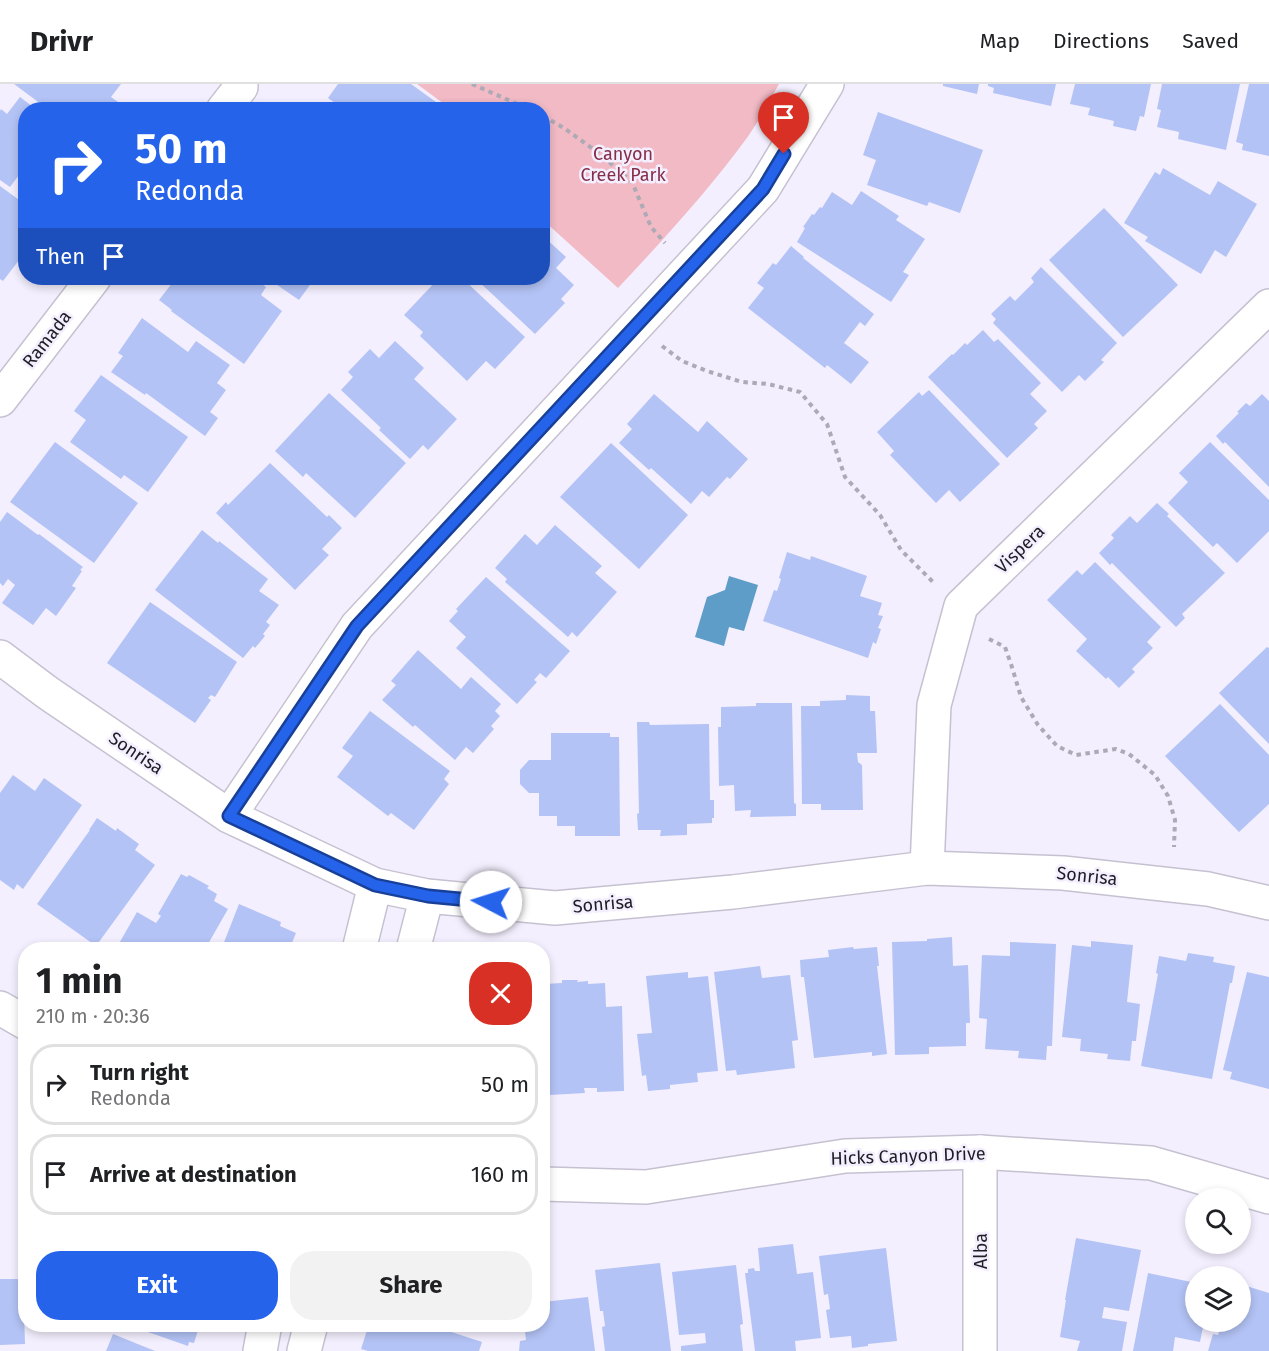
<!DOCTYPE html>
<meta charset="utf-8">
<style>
body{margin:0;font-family:"Fira Sans",sans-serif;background:#f2f2f2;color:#202124;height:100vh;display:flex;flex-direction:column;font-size:22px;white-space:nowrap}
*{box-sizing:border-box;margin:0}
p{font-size:20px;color:#757577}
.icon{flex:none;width:33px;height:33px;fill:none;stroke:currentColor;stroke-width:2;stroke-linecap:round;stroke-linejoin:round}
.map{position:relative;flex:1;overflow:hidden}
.details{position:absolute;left:18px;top:858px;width:532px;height:390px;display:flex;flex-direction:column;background:#fff;border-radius:24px;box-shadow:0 3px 9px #0003}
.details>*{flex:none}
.banner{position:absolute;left:18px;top:18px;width:532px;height:183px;border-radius:24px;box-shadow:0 3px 9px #0003;background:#2563eb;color:#fff;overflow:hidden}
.controls{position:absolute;left:1185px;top:1104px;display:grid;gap:12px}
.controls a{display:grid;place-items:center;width:66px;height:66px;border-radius:50%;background:#fff;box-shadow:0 3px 9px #0003;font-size:30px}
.pin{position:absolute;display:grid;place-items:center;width:51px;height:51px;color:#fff;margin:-62px -26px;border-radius:50% 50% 50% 0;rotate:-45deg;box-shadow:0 0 6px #0007}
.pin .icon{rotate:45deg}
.me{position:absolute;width:66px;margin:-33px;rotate:275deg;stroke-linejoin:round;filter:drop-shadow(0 0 4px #0008)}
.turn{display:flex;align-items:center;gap:21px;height:126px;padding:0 18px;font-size:27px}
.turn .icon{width:78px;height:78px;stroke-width:2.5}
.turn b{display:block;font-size:42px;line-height:51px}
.then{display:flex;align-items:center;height:57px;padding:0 18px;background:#0003;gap:12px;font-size:22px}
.round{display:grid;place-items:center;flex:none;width:63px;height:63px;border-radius:24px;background:#f2f2f2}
.headline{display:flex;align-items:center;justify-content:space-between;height:102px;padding:0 18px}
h1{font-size:36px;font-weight:700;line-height:45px}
.action{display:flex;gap:12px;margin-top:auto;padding:12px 18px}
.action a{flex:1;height:69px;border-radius:24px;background:#2563eb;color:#fff;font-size:24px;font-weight:700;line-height:69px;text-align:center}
.action a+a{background:#f2f2f2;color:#202124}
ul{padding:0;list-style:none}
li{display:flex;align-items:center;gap:18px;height:81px;margin:0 12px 9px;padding:0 6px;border:3px solid #e0e0e0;border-radius:24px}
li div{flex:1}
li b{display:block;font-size:22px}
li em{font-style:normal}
header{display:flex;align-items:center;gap:36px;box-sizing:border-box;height:84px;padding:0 30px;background:#fff;border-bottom:2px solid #e0e0e0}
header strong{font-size:28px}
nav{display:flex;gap:33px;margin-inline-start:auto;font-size:21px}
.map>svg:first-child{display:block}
.green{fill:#f1bac5}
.water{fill:#5d9dc7}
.building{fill:#b3c3f5}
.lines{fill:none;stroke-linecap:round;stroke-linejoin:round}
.street-casing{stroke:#c6c1d0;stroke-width:36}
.secondary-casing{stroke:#c6c1d0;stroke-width:36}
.path{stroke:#ada9b5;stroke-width:4;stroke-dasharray:4.5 4.5;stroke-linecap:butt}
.street{stroke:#fff;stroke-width:33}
.secondary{stroke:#fff;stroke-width:33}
.route-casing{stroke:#184099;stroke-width:15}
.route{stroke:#2563eb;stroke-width:10}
.labels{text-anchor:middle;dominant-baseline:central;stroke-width:5;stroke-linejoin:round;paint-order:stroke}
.park-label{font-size:18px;fill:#852e48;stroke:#f4effe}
.street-label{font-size:18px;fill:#1f1d23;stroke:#f4effe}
</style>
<header>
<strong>Drivr</strong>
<nav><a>Map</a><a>Directions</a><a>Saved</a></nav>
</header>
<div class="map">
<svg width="1269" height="1267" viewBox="0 0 1269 1267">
<rect width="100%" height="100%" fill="#f4effe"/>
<path class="green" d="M 417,0 L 779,0 C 769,17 760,35 749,51 C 709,106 664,155 618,204 L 543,136 L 543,26 L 451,25 Z"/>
<path class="water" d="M 729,492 L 758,501 L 744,547 L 729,543 L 724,562 L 695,553 L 707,513 L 725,506 Z"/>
<path class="building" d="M 14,0 L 121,0 L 111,13 L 121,20 L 117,26 L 49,26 Z
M 338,0 L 411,0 L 447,26 L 345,26 L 328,14 Z
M 943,0 L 979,0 L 977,10 L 943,2 Z
M 988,0 L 1056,0 L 1051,22 L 993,9 L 994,4 L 988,2 Z
M 1075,0 L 1151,0 L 1144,33 L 1140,32 L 1136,47 L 1113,42 L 1114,37 L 1088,31 L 1090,24 L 1070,20 Z
M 1162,0 L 1240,0 L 1226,66 L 1178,55 L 1179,48 L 1157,43 L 1161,26 L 1157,25 Z
M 1249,0 L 1269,0 L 1269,72 L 1242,66 L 1243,60 L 1236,58 Z
M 20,13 L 37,26 L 26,26 L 26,89 L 22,87 L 10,103 L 0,96 L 0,27 L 1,25 L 7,30 Z
M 878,28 L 983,66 L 960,129 L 929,118 L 927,122 L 867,101 L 876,76 L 863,71 Z
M 1163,84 L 1210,111 L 1218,97 L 1257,120 L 1226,173 L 1215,166 L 1201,190 L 1145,157 L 1148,153 L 1124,139 L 1155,88 L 1160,91 Z
M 0,102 L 26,121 L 26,167 L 3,197 L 0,195 Z
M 861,107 L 899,132 L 896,136 L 925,155 L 903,188 L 909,191 L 891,218 L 797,158 L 805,144 L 803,143 L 812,130 L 814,131 L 820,123 L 822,124 L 832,108 L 852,121 Z
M 1104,124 L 1178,201 L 1123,253 L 1049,176 Z
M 543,152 L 566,173 L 556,184 L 574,201 L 561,215 L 565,219 L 535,250 L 475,194 L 543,194 Z
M 791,162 L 804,173 L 803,174 L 874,230 L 865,242 L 860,238 L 844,259 L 869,278 L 851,300 L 827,281 L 825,284 L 748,224 L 764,204 L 757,199 L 773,179 L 776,181 Z
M 1041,183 L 1117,259 L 1101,276 L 1104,278 L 1085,297 L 1079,291 L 1062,308 L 993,239 L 996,235 L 991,230 L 1010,212 L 1015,217 L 1034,198 L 1031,194 Z
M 176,194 L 254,194 L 266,203 L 261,211 L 282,227 L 244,280 L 171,227 L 172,226 L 159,216 Z
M 267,194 L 315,194 L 299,216 Z
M 439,194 L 462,194 L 525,253 L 495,285 L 486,277 L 467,297 L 420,252 L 423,248 L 404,231 Z
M 142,234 L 188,268 L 196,257 L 230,281 L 217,299 L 226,306 L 210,328 L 218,334 L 205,352 L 146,309 L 145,311 L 111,288 L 123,272 L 118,269 Z
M 983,246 L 994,258 L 998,255 L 1041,299 L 1030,310 L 1047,327 L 1034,340 L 1038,344 L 1007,374 L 928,293 L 952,270 L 953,271 L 965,259 L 967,261 Z
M 395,257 L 424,284 L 414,295 L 457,335 L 428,366 L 423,361 L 410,375 L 379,346 L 381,344 L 341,306 L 353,293 L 348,288 L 370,265 L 379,274 Z
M 101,291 L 188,353 L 148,408 L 124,391 L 121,395 L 70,358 L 86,336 L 74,327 Z
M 929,306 L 1000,380 L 960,418 L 949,406 L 936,419 L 890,371 L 894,367 L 877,348 L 919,308 L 922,312 Z
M 329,309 L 406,379 L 355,434 L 306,389 L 303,393 L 275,367 Z
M 654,310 L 698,348 L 707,337 L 748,375 L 730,395 L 727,393 L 709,413 L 702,407 L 691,420 L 651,384 L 649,386 L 619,359 L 632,345 L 627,340 Z
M 1262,310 L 1269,317 L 1269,403 L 1225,358 L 1223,360 L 1216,352 L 1239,329 L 1237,328 L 1246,319 L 1250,322 Z
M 55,358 L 138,419 L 94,479 L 10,418 Z
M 1210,358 L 1269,416 L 1269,447 L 1237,479 L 1217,459 L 1213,463 L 1168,419 L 1188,398 L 1179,389 Z
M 611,359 L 688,431 L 639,485 L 560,413 Z
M 270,379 L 327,433 L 329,431 L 342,444 L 322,465 L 329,471 L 295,506 L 216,429 L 226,418 L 228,421 Z
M 1157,419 L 1169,430 L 1167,432 L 1225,489 L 1182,530 L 1185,534 L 1176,543 L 1112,479 L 1110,481 L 1099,469 L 1114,454 L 1111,451 L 1130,432 L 1137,439 Z
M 7,428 L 38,451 L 39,450 L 83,483 L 80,486 L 82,487 L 72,502 L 76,504 L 56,532 L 46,524 L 33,541 L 2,519 L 15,501 L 8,495 L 3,502 L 0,499 L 0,438 Z
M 555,441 L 602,482 L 595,489 L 617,508 L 577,553 L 572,548 L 568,553 L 505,498 L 507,495 L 495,484 L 525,450 L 537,461 Z
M 202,446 L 218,459 L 219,457 L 268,495 L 259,507 L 279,521 L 266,538 L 270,541 L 263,550 L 265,552 L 255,564 L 253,562 L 243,574 L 155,506 Z
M 787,468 L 810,476 L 811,472 L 867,492 L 860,512 L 882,519 L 878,531 L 883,532 L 878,544 L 881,545 L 876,560 L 873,558 L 868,574 L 763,537 L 774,506 L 777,507 L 781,495 L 779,494 Z
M 1095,478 L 1161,543 L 1147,558 L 1153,564 L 1132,585 L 1135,588 L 1119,604 L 1108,593 L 1106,595 L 1076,567 L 1087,555 L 1047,516 L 1077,486 L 1082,491 Z
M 486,493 L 570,567 L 546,594 L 540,589 L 534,596 L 537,598 L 517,620 L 456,564 L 466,553 L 449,537 L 458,527 L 456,525 Z
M 150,518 L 237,578 L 215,613 L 211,611 L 208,614 L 211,616 L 195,639 L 107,579 Z
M 1267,563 L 1269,564 L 1269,660 L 1219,609 Z
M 418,566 L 461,605 L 471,593 L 501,620 L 495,627 L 500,632 L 491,642 L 494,645 L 473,669 L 466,663 L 455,676 L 415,641 L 413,643 L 382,616 L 396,601 L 391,597 Z
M 846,611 L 870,612 L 870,627 L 875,627 L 877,669 L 857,669 L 858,678 L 862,681 L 863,726 L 821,726 L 821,720 L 802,720 L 801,622 L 820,622 L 820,617 L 846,616 Z
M 756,619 L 792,619 L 794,719 L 796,720 L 796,732 L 750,733 L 751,726 L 735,727 L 734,701 L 719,702 L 718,643 L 721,643 L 721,623 L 756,622 Z
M 1220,620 L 1269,671 L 1269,720 L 1239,748 L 1165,672 Z
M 370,627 L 450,687 L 444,695 L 449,700 L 414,746 L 391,729 L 388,732 L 337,693 L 353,672 L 342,664 Z
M 637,638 L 649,638 L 650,641 L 709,640 L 710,716 L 714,716 L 714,734 L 712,734 L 712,739 L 687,740 L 687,751 L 660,752 L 661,746 L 638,746 L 637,730 L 639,729 Z
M 551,649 L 610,649 L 610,653 L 619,653 L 620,752 L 575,752 L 575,742 L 557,742 L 557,732 L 539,732 L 539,709 L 529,709 L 520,700 L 520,686 L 529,676 L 551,676 Z
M 13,691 L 35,707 L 44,694 L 82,721 L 23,805 L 17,800 L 14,806 L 0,796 L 0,709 Z
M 97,734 L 116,747 L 117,744 L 139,760 L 135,766 L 155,781 L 96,862 L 37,820 L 90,746 L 89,746 Z
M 181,790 L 187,793 L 189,791 L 209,802 L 207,804 L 217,810 L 214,817 L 228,825 L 208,860 L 206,859 L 203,866 L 121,866 L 117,863 L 137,828 L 156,839 L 161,832 L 158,830 Z
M 239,820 L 281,838 L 280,842 L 296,849 L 289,866 L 221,866 Z
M 952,853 L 953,882 L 968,881 L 970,939 L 966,939 L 966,962 L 929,963 L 929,970 L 895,971 L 892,858 L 927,857 L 927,855 Z
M 1091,857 L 1133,861 L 1127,918 L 1140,920 L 1136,957 L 1132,957 L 1130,977 L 1107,975 L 1108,970 L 1080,967 L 1081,955 L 1062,953 L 1072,861 L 1091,863 Z
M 1010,858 L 1056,860 L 1052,962 L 1047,962 L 1046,976 L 1018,974 L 1019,967 L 985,965 L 987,935 L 979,934 L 982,871 L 1010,872 Z
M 853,863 L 854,865 L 877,863 L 879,882 L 877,882 L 887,970 L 872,972 L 872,968 L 814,974 L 804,893 L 801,893 L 800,876 L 829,873 L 828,866 Z
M 1188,869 L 1214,873 L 1213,878 L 1235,882 L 1232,899 L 1230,899 L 1212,995 L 1141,982 L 1158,890 L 1156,889 L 1159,872 L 1186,877 Z
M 760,882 L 762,894 L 790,891 L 798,956 L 792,957 L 795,984 L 737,991 L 736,986 L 726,987 L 714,888 Z
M 688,888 L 688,894 L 708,892 L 718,987 L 697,989 L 698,998 L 670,1001 L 670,1005 L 648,1007 L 646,991 L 642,992 L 637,950 L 652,949 L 646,892 Z
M 1247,888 L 1269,893 L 1269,1005 L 1230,995 L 1232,988 L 1223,986 Z
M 562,896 L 578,896 L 577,898 L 588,897 L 588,900 L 605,899 L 606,923 L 622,922 L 624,1007 L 597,1008 L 597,1004 L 584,1004 L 585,1009 L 550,1011 L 546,918 L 544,918 L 544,900 L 562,899 Z
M 1076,1154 L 1141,1166 L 1129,1227 L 1104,1223 L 1102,1234 L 1127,1238 L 1122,1267 L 1077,1267 L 1080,1257 L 1060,1253 L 1066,1216 L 1065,1216 Z
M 793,1160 L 797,1190 L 813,1188 L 821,1254 L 795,1257 L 796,1267 L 755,1267 L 745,1189 L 748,1189 L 748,1185 L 754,1184 L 755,1187 L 760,1187 L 758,1164 Z
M 886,1164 L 897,1257 L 868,1260 L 868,1262 L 852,1264 L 851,1252 L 830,1254 L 826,1226 L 830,1225 L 828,1210 L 824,1211 L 819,1172 Z
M 660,1179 L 671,1267 L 605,1267 L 602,1243 L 605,1242 L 603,1227 L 600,1227 L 595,1186 Z
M 736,1181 L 743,1240 L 740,1241 L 743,1267 L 681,1267 L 681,1262 L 706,1259 L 705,1249 L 679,1251 L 672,1188 Z
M 1148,1189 L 1196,1199 L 1196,1238 L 1204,1238 L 1200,1258 L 1175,1253 L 1173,1267 L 1133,1267 Z
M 0,1195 L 23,1195 L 25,1260 L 0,1261 Z
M 1240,1200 L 1269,1209 L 1269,1267 L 1208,1267 L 1213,1250 L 1218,1251 L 1222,1238 L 1240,1238 Z
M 588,1213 L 595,1267 L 519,1267 L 520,1257 L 526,1256 L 524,1240 L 543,1240 L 543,1218 Z
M 200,1240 L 194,1259 L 189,1258 L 188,1262 L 128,1241 Z
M 369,1240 L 417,1240 L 422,1242 L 422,1240 L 427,1240 L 482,1258 L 479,1267 L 368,1267 L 361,1265 Z
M 113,1250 L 155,1267 L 106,1267 Z"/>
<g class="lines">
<defs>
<path id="street" d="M 223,26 L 241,3
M 0,316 L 94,194
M 0,573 L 48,609 L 229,732 L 375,801 L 427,812 L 555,824 L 733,808 L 927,784 L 1063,789 L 1208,805 L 1269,819
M 229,732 L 357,542 L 763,105 L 827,0
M 927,784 L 934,621 L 961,522 L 1269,222
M 359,866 L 375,801
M 413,866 L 427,812
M 260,1267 L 265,1240
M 304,1267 L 311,1240
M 980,1267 L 980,1068"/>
<path id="secondary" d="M 0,924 L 26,939
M 543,1100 L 646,1103 L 845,1072 L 980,1068 L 1151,1079 L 1269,1113"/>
</defs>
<use href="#street" class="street-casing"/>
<use href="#secondary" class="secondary-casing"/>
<path class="path" d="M 472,0 L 531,26
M 543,32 L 564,44 L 600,70 L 632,98 L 651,143 L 665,159
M 662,262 L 682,277 L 707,287 L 742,298 L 768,300 L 800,308 L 827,340 L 845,393 L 880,431 L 901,466 L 933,498
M 989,555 L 1005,563 L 1011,580 L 1021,613 L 1038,641 L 1057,662 L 1076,671 L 1116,665 L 1129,670 L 1155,691 L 1168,712 L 1175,736 L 1174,763"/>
<use href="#street" class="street"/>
<use href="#secondary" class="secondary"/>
</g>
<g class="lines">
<defs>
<path id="route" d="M 491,818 L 428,812 L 375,801 L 229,732 L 357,542 L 763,105 L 784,70"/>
</defs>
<use href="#route" class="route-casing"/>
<use href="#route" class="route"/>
</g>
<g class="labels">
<g class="park-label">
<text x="623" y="70">Canyon<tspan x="623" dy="21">Creek Park</tspan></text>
</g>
<g class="street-label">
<text transform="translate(47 255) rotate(-52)">Ramada</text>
<text transform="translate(1020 465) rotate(-44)">Vispera</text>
<text transform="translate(136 669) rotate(34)">Sonrisa</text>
<text transform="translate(1087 792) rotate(6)">Sonrisa</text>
<text transform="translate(603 820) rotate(-5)">Sonrisa</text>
<text transform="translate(908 1072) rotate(-2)">Hicks Canyon Drive</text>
<text transform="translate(981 1167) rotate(-90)">Alba</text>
</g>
</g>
</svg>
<div class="controls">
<a><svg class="icon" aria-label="search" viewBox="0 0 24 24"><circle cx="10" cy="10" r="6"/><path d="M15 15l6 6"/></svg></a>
<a><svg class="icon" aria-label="layers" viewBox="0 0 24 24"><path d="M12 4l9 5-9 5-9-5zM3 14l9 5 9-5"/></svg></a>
</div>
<div class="pin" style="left:784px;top:70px;background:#d93025"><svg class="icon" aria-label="arrive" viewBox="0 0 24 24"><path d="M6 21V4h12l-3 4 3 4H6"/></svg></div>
<svg class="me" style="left:491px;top:818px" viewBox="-20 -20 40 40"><circle r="19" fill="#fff"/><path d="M0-13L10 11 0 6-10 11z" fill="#2563eb"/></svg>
<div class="banner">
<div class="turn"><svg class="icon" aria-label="right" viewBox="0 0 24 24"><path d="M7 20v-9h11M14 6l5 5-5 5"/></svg><div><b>50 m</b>Redonda</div></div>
<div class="then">Then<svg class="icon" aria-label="arrive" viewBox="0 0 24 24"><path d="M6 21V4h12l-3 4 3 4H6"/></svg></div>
</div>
<section class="details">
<div class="headline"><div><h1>1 min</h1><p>210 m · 20:36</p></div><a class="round" style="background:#d93025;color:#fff"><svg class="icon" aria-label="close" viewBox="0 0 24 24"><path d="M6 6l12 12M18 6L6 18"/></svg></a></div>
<ul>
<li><svg class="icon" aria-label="right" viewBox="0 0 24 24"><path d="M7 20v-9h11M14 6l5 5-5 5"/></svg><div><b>Turn right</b><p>Redonda</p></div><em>50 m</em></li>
<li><svg class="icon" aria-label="arrive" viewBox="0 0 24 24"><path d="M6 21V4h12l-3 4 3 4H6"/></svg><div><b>Arrive at destination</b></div><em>160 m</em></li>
</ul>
<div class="action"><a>Exit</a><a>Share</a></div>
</section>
</div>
